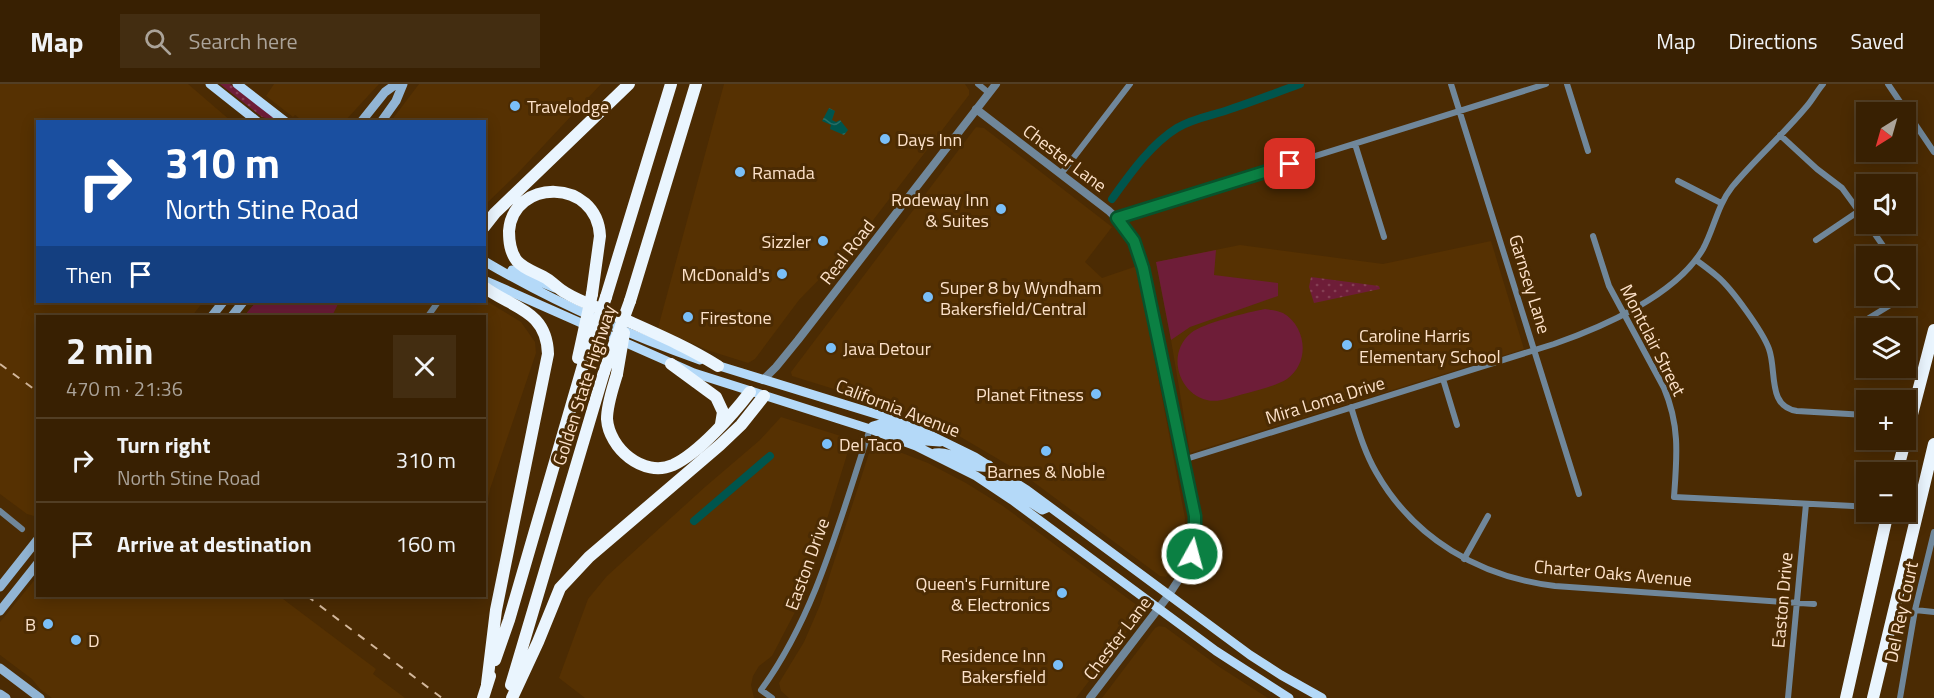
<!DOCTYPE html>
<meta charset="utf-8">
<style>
body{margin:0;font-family:"Titillium Web",sans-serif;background:#432d11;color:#f1f3f6;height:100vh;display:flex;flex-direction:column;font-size:22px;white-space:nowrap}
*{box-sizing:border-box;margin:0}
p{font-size:20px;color:#aba399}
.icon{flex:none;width:33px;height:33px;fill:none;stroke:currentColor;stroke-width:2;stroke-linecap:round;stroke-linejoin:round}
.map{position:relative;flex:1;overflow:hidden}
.panel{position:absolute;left:36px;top:231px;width:450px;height:282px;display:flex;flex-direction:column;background:#382002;border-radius:0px;box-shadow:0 3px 15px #0003,0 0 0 2px #523e24}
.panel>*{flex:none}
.hud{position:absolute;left:36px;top:36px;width:450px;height:183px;border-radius:0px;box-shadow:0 3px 15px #0003,0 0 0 2px #523e24;background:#1a4fa0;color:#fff;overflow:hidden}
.needle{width:39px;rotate:217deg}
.buttons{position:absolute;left:1856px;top:18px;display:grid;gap:12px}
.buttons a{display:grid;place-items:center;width:60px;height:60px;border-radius:0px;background:#382002;box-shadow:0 3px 15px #0003,0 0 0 2px #523e24;font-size:30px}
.pin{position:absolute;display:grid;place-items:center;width:51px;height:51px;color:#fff;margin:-26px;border-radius:12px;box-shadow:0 3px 9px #0006}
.me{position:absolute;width:66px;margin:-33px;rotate:7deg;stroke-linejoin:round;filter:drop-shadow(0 0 4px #0008)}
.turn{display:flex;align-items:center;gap:21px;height:126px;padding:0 30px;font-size:27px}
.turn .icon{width:78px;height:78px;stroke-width:2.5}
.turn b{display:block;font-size:42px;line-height:51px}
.then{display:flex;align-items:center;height:57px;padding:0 30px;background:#0003;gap:12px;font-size:22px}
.round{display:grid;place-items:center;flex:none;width:63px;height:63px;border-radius:0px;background:#432d11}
.headline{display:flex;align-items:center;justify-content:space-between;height:102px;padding:0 30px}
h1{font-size:36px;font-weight:700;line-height:45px}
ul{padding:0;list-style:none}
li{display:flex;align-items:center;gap:18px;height:84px;padding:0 30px;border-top:2px solid #523e24}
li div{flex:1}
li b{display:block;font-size:22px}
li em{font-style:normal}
header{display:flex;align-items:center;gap:36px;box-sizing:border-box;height:84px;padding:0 30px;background:#382002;border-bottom:2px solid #523e24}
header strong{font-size:28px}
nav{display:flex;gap:33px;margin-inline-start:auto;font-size:21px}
.search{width:420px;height:54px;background:#432d11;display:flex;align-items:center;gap:15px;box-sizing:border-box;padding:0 21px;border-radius:0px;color:#aba399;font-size:22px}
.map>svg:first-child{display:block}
.built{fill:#563102}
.grass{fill:url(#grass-dots)}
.park{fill:#6e1d38}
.water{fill:url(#water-waves)}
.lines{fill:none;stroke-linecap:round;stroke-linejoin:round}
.canal{stroke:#00554d;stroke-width:8}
.minor{stroke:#70879a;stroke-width:6}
.tertiary{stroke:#70879a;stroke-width:8}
.secondary{stroke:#92b5d4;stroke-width:9}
.primary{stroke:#b4d9f8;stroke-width:9}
.motorway{stroke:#eaf5fe;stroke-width:12}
.rail{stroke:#d3b79b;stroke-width:2;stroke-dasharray:8 8;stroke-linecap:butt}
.motorway-bridge{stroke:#eaf5fe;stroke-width:12}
.route-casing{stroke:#07532c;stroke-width:15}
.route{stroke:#0b8043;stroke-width:10}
.poi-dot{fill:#7abff8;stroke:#4b2b03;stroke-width:2}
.labels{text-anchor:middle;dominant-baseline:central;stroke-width:6;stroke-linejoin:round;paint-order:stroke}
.poi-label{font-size:18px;fill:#fde2ca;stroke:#4b2b03;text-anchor:start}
.street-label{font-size:18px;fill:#fde2ca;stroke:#4b2b03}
</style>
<header>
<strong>Map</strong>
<div class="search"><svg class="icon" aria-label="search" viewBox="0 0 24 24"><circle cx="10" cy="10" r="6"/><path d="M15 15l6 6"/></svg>Search here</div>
<nav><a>Map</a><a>Directions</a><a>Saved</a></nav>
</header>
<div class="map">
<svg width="1934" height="614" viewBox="0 0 1934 614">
<defs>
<pattern id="grass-dots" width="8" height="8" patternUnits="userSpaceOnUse" patternTransform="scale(1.5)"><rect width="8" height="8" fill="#6e1d38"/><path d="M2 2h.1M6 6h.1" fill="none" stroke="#843e53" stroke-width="1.8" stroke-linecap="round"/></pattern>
<pattern id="water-waves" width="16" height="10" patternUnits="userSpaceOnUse" patternTransform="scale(1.5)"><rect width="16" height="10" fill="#00554d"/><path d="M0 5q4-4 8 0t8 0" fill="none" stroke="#266d65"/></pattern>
</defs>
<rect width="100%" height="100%" fill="#4b2b03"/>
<path class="built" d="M 0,0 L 188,0 L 231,37 L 38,38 L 38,218 L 203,218 L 192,232 L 38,232 L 38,430 L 34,432 L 27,430 L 0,410 Z
M 274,0 L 379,0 L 344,38 L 303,37 L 295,31 L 293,33 L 266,12 Z
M 419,0 L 601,0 L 517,90 L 485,121 L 484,38 L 391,37 Z
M 724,0 L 965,0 L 969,6 L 969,11 L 864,148 L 861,148 L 854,156 L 854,160 L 799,216 L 755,275 L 748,279 L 707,266 L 658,244 Z
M 976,43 L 984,44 L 1112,143 L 1085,178 L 1102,194 L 1137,182 L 1185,434 L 1183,463 L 1178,476 L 1166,493 L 1160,492 L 1020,388 L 959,352 L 895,324 L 792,292 L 791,288 Z
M 1491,157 L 1524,265 L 1190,369 L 1171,256 L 1156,178 L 1240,161 L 1383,180 Z
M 485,216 L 521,238 L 535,258 L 536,269 L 490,405 L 485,429 L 484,232 L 244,232 L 256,218 Z
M 781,333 L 847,354 L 850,361 L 809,493 L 795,528 L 772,572 L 759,582 L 753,592 L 751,601 L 754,614 L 585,614 L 559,594 L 588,515 L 607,492 L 705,403 L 760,356 Z
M 876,359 L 928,379 L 966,399 L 1003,422 L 1138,522 L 1140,525 L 1139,532 L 1076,614 L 789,614 L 781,607 L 779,599 L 804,558 L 820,521 L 871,363 Z
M 37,493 L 38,512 L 279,512 L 376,585 L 373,590 L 405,614 L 52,614 L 40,605 L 32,595 L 0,571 L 0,538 Z
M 1159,542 L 1165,543 L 1218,582 L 1268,614 L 1102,614 L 1155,544 Z"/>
<path class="grass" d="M 220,0 L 230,0 L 279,37 L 262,33 Z
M 1311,193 L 1379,202 L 1380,205 L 1314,219 L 1309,203 Z"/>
<path class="park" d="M 1216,166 L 1214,191 L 1278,199 L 1278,212 L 1190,243 L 1171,256 L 1156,178 Z
M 256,218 L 339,218 L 332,232 L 244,232 Z
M 1265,225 C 1271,226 1278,227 1283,229 C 1307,243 1310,279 1287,295 C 1275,303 1242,310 1226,315 C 1187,327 1160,275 1191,249 C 1203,239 1249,228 1265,225 Z"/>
<path class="water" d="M 829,24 L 835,27 L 832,36 L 836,38 L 840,36 L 848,46 L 844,51 L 830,45 L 831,41 L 822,37 Z"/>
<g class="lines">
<path class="canal" d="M 1112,115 C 1130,90 1151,60 1177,44 C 1192,35 1209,32 1225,27 C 1250,19 1275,9 1300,0
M 694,437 L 770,372"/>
<path class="minor" d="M 978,0 L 989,9
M 1451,0 L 1579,410
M 1567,0 L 1588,67
M 1888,0 L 1934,68
M 1780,51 L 1817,85 L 1842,104 L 1866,137
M 1355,60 L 1384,153
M 1061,90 L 1130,0
M 1678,97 L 1721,119
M 1117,134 L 1546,0
M 1868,140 L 1890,172
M 1593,152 L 1609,202 L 1664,304 C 1680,342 1677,372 1674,413 L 1853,422
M 1816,156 L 1859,127
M 1696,176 C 1703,181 1711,187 1718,193 C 1732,205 1763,248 1769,265 C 1777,287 1767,323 1797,327 L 1866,331
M 428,232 L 438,218
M 1869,234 L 1892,220 L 1900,212
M 1443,295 L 1457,341
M 1351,323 C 1358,345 1364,367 1376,388 C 1414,455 1480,493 1555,502 L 1814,520
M 1183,376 L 1554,260 C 1603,243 1676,211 1703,165 C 1714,145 1717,122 1732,103 C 1755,75 1783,51 1807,22 C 1813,15 1817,7 1823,0
M 0,427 L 22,445
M 1464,475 L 1488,432
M 1915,526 L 1934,528
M 772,614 L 761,606 C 817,529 840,434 870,345
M 1788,614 L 1806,420
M 1900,614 L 1915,526 L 1934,448"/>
<path class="tertiary" d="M 976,25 L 1109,127 C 1127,143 1137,161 1143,184 L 1195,432 L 1195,457 L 1187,483 L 1168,512 L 1090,614
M 763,296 L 776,283 L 798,256 L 996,0"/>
<path class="secondary" d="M 361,38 L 385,8 L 396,0
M 381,38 L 396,17 L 403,0
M 212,232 L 223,218
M 232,232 L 243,218
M 0,503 L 38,455
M 0,527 L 38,479
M 0,584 L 40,614
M 0,610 L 6,614"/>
<path class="primary" d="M 210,0 L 258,38
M 237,0 L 286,38
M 484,177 C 552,217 626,250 700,276
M 512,186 L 555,204
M 484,196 L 694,289 L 870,345 L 916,362 L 976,392 L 1012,416 L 1216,567 L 1289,614
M 713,280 L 879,331 L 928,350 L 975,373 L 1027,406 L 1250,571 L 1281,591 L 1322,614
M 870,345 L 873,342 L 880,340 L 926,357 L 940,358
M 935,369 C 954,366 968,385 986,383 L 989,381
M 989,400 L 1002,400 L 1042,426 L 1049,423"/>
<path class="motorway" d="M 484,143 L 495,129 L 629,0
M 484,203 C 512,224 547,226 548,270 L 496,526 L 487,600
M 592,210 L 600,152 C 597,94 513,94 509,147 C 509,158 510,168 517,177 C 524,185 535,188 544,193 C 552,197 558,205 566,209 C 579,217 594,222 608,228 C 645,245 683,260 718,282
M 606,213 L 671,0
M 630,217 L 696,0
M 671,280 L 716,313 L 723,328 L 721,340
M 617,290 C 613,304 607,320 607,335 C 609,364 643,394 673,381 C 699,369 733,330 750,308
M 1897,388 L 1934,246
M 495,576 L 509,536 L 584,278
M 511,601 L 604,288
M 483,614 L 490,592
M 512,614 L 538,558 L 560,504 L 589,473 L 720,361 L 741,341 L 764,312
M 1846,614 L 1888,428
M 1873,614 L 1934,360"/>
<path class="rail" d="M 0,280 L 38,308
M 307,512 L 442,614"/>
<path class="motorway-bridge" d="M 578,274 L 592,210
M 584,278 L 606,213
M 604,288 L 630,217
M 617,290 L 624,249"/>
</g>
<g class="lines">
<defs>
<path id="route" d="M 1192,470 L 1195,457 L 1195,432 L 1143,184 L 1134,157 L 1117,134 L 1290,80"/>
</defs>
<use href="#route" class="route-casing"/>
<use href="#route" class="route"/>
</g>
<g class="poi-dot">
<circle cx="515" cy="22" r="6"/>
<circle cx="885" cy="55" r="6"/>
<circle cx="740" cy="88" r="6"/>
<circle cx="1001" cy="125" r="6"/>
<circle cx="823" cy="157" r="6"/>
<circle cx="782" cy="190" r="6"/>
<circle cx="928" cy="213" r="6"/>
<circle cx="688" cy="233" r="6"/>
<circle cx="1347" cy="261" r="6"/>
<circle cx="831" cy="264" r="6"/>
<circle cx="1096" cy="310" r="6"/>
<circle cx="827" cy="360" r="6"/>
<circle cx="1046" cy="367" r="6"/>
<circle cx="1062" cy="509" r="6"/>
<circle cx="48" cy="540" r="6"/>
<circle cx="76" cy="556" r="6"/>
<circle cx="1058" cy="581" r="6"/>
</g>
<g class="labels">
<g class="poi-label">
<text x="527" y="22">Travelodge</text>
<text x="897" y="55">Days Inn</text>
<text x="752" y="88">Ramada</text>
<text x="989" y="115" text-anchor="end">Rodeway Inn<tspan x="989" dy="21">&amp; Suites</tspan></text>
<text x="811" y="157" text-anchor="end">Sizzler</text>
<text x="770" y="190" text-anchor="end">McDonald's</text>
<text x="940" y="203">Super 8 by Wyndham<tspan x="940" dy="21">Bakersfield/Central</tspan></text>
<text x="700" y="233">Firestone</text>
<text x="1359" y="251">Caroline Harris<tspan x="1359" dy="21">Elementary School</tspan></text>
<text x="843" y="264">Java Detour</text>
<text x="1084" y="310" text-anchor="end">Planet Fitness</text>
<text x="839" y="360">Del Taco</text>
<text x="1046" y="387" text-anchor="middle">Barnes &amp; Noble</text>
<text x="1050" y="499" text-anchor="end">Queen's Furniture<tspan x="1050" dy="21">&amp; Electronics</tspan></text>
<text x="36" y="540" text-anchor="end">B</text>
<text x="88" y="556">D</text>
<text x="1046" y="571" text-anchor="end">Residence Inn<tspan x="1046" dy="21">Bakersfield</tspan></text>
</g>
<g class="street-label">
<text transform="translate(1065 74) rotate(37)">Chester Lane</text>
<text transform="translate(847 168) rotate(-52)">Real Road</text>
<text transform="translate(1530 200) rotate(73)">Garnsey Lane</text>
<text transform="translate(1653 256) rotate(63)">Montclair Street</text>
<text transform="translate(584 301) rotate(-72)">Golden State Highway</text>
<text transform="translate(1325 316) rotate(-17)">Mira Loma Drive</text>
<text transform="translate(898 324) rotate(21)">California Avenue</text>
<text transform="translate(807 480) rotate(-70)">Easton Drive</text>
<text transform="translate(1613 489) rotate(5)">Charter Oaks Avenue</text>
<text transform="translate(1782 516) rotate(-85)">Easton Drive</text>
<text transform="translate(1901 528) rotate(-78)">Del Rey Court</text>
<text transform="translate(1117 554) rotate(-53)">Chester Lane</text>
</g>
</g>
</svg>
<div class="buttons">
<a><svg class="needle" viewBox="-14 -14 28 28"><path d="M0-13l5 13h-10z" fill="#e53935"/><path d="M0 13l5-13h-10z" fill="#aba399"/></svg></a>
<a><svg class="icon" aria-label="sound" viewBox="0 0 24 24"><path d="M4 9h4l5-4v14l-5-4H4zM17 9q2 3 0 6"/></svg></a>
<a><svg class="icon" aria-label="search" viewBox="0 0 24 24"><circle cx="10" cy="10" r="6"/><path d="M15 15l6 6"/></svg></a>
<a><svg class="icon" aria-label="layers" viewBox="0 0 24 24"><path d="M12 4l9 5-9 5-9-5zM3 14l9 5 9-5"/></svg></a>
<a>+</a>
<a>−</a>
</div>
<div class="pin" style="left:1290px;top:80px;background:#d93025"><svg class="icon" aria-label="arrive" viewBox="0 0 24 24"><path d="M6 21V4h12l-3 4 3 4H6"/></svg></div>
<svg class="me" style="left:1192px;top:470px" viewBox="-20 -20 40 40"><circle r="17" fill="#0b8043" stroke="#fff" stroke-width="3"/><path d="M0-11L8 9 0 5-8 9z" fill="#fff"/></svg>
<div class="hud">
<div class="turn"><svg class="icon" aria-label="right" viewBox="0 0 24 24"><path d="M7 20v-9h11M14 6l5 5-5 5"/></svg><div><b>310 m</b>North Stine Road</div></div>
<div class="then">Then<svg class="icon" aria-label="arrive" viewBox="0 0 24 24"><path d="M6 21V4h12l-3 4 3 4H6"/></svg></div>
</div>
<section class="panel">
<div class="headline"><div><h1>2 min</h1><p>470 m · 21:36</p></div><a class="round"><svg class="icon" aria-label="close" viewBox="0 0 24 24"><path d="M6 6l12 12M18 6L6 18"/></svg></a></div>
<ul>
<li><svg class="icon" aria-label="right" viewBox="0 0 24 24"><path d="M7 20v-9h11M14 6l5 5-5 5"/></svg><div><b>Turn right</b><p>North Stine Road</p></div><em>310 m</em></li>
<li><svg class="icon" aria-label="arrive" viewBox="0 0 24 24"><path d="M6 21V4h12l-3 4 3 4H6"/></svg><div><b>Arrive at destination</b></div><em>160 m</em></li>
</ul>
</section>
</div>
